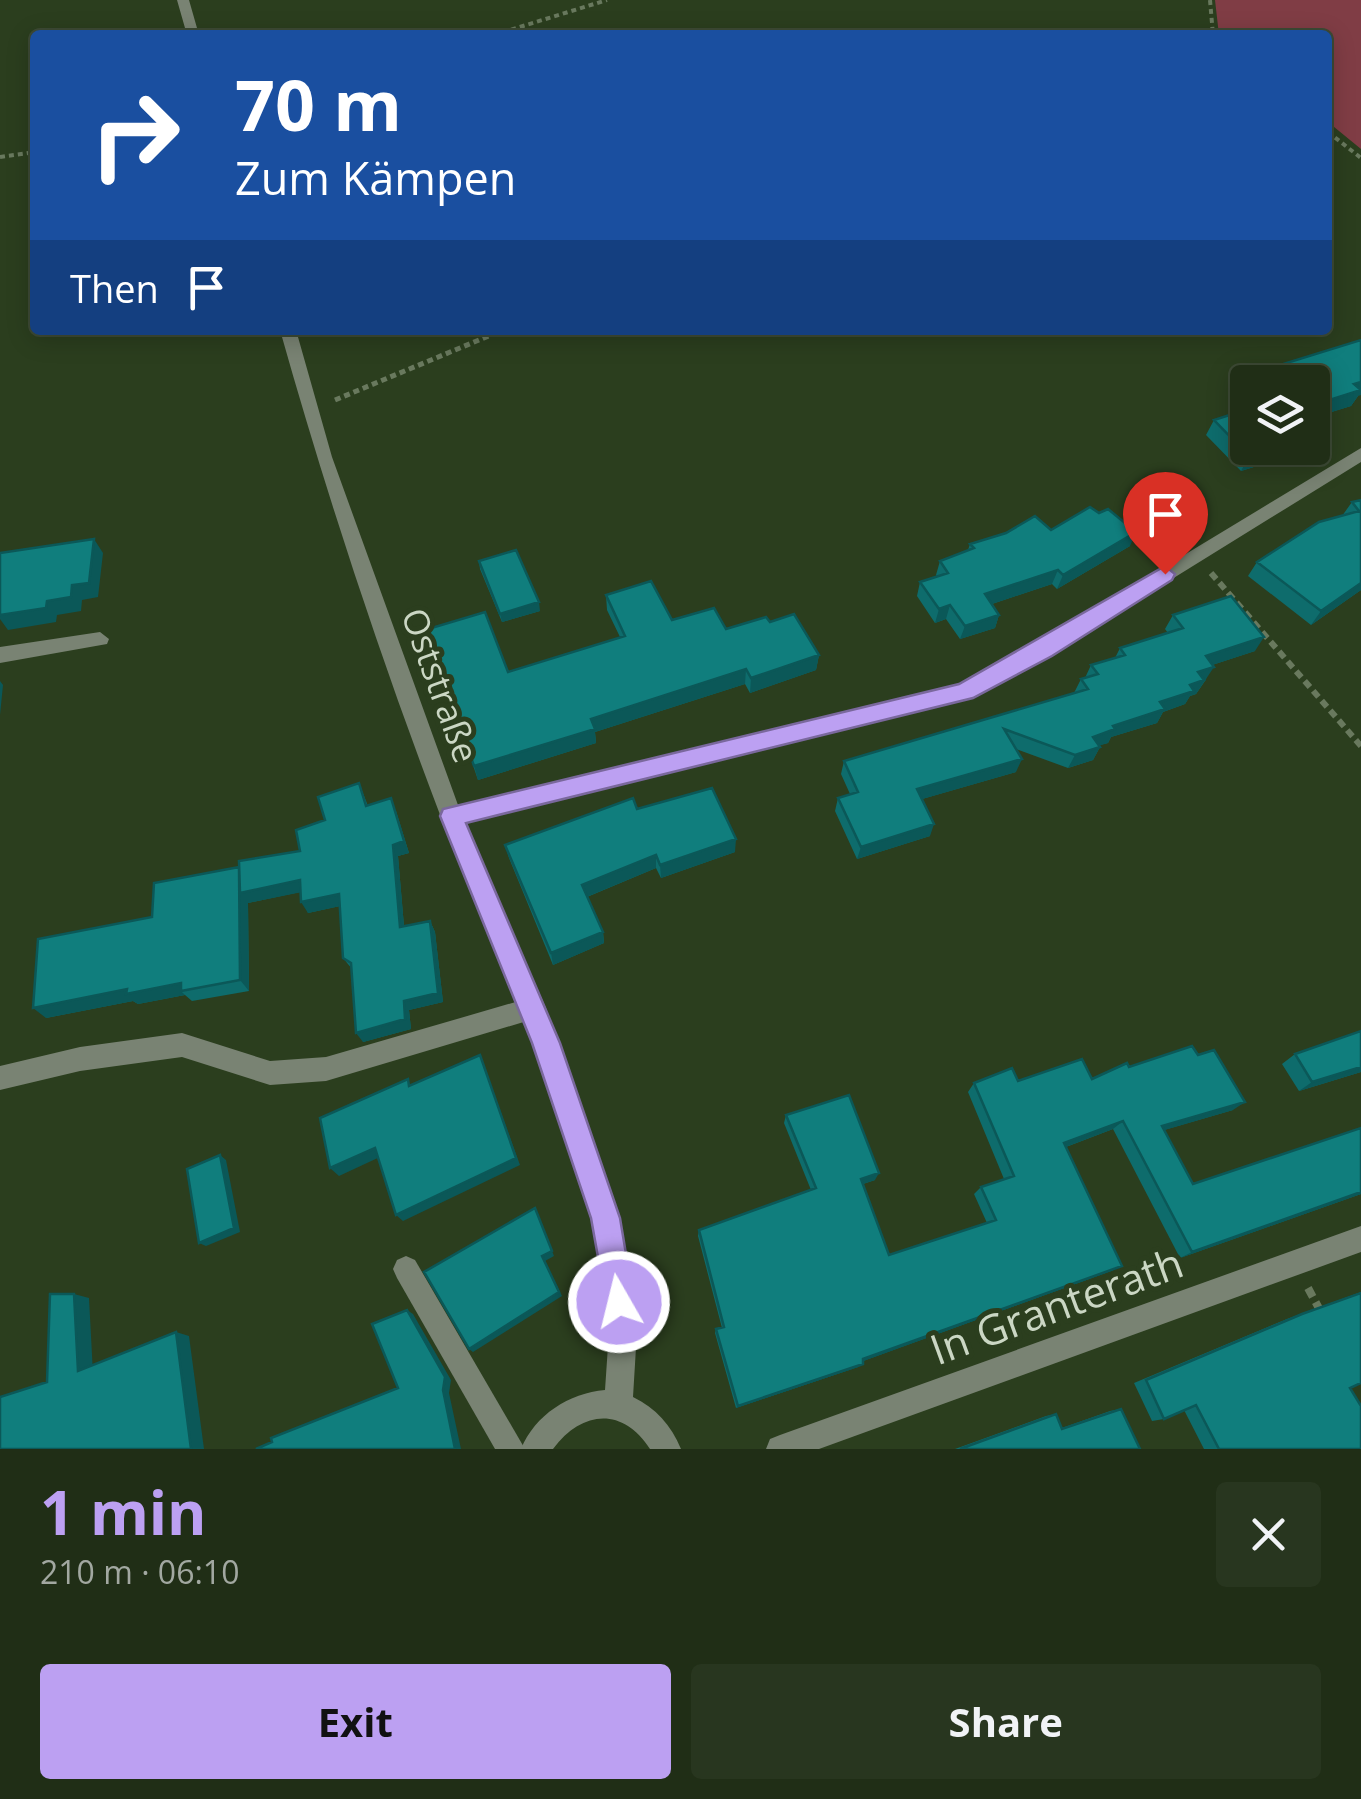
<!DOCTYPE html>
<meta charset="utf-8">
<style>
body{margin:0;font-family:"Open Sans",sans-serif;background:#28361f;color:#f1f3f6;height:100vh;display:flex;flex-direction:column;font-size:38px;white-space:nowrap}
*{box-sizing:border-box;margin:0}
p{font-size:32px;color:#a2a8a1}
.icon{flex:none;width:55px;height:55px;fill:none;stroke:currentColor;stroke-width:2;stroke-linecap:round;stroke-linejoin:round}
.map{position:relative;height:1449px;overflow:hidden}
.side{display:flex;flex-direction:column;background:#202e16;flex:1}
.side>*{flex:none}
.top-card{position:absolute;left:30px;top:30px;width:1302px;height:305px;border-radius:10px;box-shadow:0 5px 25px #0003,0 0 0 2px #3d4a35;background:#1a4fa0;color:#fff;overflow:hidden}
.tools{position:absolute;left:1230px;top:365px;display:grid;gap:20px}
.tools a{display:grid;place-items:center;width:100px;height:100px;border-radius:10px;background:#202e16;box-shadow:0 5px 25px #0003,0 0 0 2px #3d4a35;font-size:50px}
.pin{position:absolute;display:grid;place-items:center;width:85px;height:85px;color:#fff;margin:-102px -42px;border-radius:50% 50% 50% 0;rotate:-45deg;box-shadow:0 0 10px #0007}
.pin .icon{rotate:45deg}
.me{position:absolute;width:110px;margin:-55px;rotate:352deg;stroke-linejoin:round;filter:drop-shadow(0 0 8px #0008)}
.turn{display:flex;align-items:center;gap:35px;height:210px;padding:0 40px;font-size:45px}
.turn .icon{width:130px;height:130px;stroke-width:2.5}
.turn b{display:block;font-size:70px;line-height:85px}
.then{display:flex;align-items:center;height:95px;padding:0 40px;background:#0003;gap:20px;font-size:38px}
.round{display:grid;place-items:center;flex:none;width:105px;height:105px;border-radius:10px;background:#28361f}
.summary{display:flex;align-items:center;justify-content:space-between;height:170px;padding:0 40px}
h1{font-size:60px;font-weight:700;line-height:75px;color:#bca0f2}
.button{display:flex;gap:20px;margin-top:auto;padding:20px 40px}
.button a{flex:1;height:115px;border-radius:10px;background:#bca0f2;color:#111;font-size:40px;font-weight:700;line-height:115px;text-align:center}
.button a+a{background:#28361f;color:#f1f3f6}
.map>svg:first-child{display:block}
.green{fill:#803d45}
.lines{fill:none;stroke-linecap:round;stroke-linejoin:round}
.path-far3{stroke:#69795e;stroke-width:4;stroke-dasharray:5 4;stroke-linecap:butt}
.path-far2{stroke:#69795e;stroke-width:5;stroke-dasharray:6 4;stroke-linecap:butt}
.path-far1{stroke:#69795e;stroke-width:6;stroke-dasharray:8 5;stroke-linecap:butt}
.path{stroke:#69795e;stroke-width:8;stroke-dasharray:10 6;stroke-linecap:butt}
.lane{fill:#798373;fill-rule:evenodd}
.street{fill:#798373;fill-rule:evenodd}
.wall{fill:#0e6c6c}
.shaded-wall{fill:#0b5858}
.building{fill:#107e7d;stroke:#0b5858;stroke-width:2.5}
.route{fill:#bca0f2;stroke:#7a689d;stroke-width:2.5}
.labels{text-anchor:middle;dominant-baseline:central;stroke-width:10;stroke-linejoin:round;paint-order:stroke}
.street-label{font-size:35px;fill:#cbd7c4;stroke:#2b3e1e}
.near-street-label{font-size:42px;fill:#cbd7c4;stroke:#2b3e1e}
</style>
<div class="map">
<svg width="1361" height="1449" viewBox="0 0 1361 1449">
<rect width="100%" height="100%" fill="#2b3e1e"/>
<path class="green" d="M 1215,0 L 1361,0 L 1361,149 L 1328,122 L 1328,35 L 1219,35 Z"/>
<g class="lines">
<path class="path-far3" d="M 1210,0 L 1213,35
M 494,35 L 607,0
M 1328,132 L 1361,158
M 0,157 L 35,152"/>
<path class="path-far2" d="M 335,400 L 503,330"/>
<path class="path-far1" d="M 1211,573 L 1361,746"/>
<path class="path" d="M 1308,1288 L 1321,1312"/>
<path class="lane" d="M 406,1256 L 415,1260 L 525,1449 L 495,1449 L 397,1278 L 393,1269 L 397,1260 Z"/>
<path class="street" d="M 177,0 L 189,0 L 199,35 L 187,35 Z
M 280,330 L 296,330 L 332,457 L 458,805 L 960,685 L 1037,644 L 1361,448 L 1361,462 L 1051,654 L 972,698 L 464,822 L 546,1008 L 619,1217 L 637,1331 L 633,1397 C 656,1408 671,1425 681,1449 L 650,1449 C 623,1407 582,1410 553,1449 L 521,1449 C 535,1415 569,1393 605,1390 L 609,1331 L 593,1217 L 527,1021 L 326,1081 L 270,1085 L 182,1057 L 80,1071 L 0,1090 L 0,1066 L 80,1047 L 182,1033 L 270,1061 L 326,1057 L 519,1001 C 493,938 463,876 439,812 C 379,654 326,493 280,330 Z
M 100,632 L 109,639 L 107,644 L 0,663 L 0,647 Z
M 1361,1226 L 1361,1252 L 819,1449 L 766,1449 L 770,1439 L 780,1435 Z"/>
</g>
<path class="wall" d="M 1280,365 L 1358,396 L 1351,406 L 1312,418 L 1312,382 L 1273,382 L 1271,380 Z
M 1214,420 L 1248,448 L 1291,448 L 1285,457 L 1241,471 L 1206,435 Z
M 1361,500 L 1361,590 L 1311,625 L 1248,576 L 1257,562 L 1342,516 L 1352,502 Z
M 1051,530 L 1130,546 L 1057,589 L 1052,584 L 992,604 L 999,615 L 995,628 L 960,639 L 946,619 L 935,623 L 917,596 L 920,582 L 937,577 L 936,575 L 940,561 L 968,550 L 970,544 Z
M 479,561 L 540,611 L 502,622 L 480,569 Z
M 606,595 L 672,620 L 726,629 L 770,622 L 819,655 L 816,670 L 750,693 L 745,684 L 595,732 L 596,743 L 478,780 L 432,644 L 508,672 L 620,637 L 607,610 Z
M 1173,615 L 1255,651 L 1212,665 L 1205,681 L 1196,694 L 1190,696 L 1185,704 L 1163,712 L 1157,723 L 1111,737 L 1108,743 L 1099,745 L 1100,747 L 1093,760 L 1068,768 L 1016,749 L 1016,772 L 922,799 L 930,836 L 857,859 L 835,811 L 838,798 L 850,794 L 841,774 L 844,761 L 1074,693 L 1081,679 L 1085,678 L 1091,665 L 1115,658 L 1120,648 L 1168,633 L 1165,629 Z
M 359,783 L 368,806 L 396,811 L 409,853 L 398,856 L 404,926 L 430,921 L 435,932 L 443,1002 L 409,1010 L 411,1029 L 363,1042 L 352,969 L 343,958 L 340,906 L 308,913 L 300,892 L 248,903 L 249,991 L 192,1001 L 185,995 L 138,1004 L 133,1001 L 46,1018 L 152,917 L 239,867 L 300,851 L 325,820 Z
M 637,809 L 735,852 L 661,878 L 656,868 L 587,897 L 603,932 L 604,943 L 553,965 L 509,858 L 505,845 Z
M 1295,1054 L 1361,1072 L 1299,1091 L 1282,1064 Z
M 1129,1067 L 1233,1110 L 1164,1130 L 1193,1184 L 1361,1128 L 1361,1194 L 1180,1258 L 1113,1129 L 1066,1147 L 1122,1266 L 1111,1271 L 863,1361 L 858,1367 L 736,1408 L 715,1333 L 716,1329 L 722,1328 L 698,1236 L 699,1230 L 811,1190 L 784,1123 L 786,1115 L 875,1180 L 863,1184 L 889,1255 L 987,1223 L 974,1194 L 981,1187 L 1004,1179 L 968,1092 L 974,1083 L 1092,1079 Z
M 1361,1292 L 1361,1383 L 1350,1388 L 1361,1449 L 1204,1449 L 1184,1410 L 1164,1419 L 1152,1421 L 1134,1383 L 1287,1319 Z
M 1121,1409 L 1140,1449 L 955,1449 L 1046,1416 L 1056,1414 L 1062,1428 L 1110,1411 Z"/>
<path class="shaded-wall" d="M 1361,382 L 1361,395 L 1358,396 L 1351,406 L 1312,418 L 1320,403 Z
M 1274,448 L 1291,448 L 1285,457 L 1241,471 L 1249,456 Z
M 1136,532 L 1130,546 L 1057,589 L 1063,575 Z
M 94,539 L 103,553 L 98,597 L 82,600 L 81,611 L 57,615 L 56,622 L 8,630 L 0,619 L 0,615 L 47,601 L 72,585 Z
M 1058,570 L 1052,584 L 980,608 L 985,594 Z
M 1361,583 L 1361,590 L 1311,625 L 1321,611 Z
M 539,602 L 540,611 L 502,622 L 500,614 Z
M 950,605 L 946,619 L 935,623 L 939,609 Z
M 999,615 L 995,628 L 960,639 L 965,626 Z
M 1264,637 L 1255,651 L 1197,670 L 1206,656 Z
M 819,655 L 816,670 L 750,693 L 751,678 Z
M 1214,667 L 1196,694 L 1190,696 L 1185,704 L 1163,712 L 1157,723 L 1111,737 L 1108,743 L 1086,750 L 1093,737 L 1160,702 L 1198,672 Z
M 746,669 L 745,684 L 595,732 L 596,743 L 478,780 L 474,766 L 591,719 Z
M 0,681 L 3,685 L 0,715 Z
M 1100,747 L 1093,760 L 1068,768 L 1075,755 Z
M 1022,759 L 1016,772 L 912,802 L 917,789 Z
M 391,798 L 409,853 L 398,856 L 405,938 L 400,927 L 393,845 Z
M 934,824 L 930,836 L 857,859 L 861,847 Z
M 736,839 L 735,852 L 661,878 L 660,865 Z
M 656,855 L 656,868 L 584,898 L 582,885 Z
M 239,867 L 300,880 L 307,891 L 248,903 L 249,991 L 240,980 Z
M 339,894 L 345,905 L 308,913 L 301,902 Z
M 430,921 L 435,932 L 443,1002 L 409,1010 L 411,1029 L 363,1042 L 356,1033 L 404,1001 Z
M 603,932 L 604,943 L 553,965 L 551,953 Z
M 181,983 L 181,991 L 185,995 L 138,1004 L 133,1001 L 46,1018 L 33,1008 L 127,989 Z
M 480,1055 L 520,1165 L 403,1221 L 396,1215 Z
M 1361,1067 L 1361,1072 L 1299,1091 L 1312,1082 Z
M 1245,1102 L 1233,1110 L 1151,1134 L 1162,1126 Z
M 1123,1121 L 1113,1129 L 1055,1151 L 1064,1143 Z
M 375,1148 L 382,1156 L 339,1176 L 330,1168 Z
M 220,1155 L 226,1160 L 240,1232 L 206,1246 L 199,1243 Z
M 879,1173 L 875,1180 L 857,1186 L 861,1179 Z
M 1361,1192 L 1361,1194 L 1180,1258 L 1192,1252 Z
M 538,1214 L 554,1256 L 545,1261 L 562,1296 L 473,1352 L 469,1349 L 542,1256 Z
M 1122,1266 L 1111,1271 L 858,1363 L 863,1359 Z
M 74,1294 L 89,1298 L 93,1374 L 78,1371 Z
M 407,1310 L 413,1314 L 451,1380 L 449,1393 L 461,1449 L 455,1449 L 443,1390 Z
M 176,1332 L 189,1336 L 204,1449 L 191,1449 Z
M 863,1364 L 858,1367 L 736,1408 L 738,1406 Z"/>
<path class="building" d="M 1361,340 L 1361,382 L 1354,384 L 1361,390 L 1320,403 L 1312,395 L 1312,382 L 1299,382 L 1280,365 Z
M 1248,409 L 1248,448 L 1274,448 L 1249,456 L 1214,420 Z
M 1361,500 L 1361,583 L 1321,611 L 1257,562 L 1319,522 L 1359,511 L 1352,502 Z
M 1090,507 L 1099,513 L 1108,509 L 1136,532 L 1063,575 L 1058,570 L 985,594 L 999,615 L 965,626 L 950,605 L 939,609 L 920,582 L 948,573 L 940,561 L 974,548 L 970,544 L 1006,533 L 1035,516 L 1051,530 Z
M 94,539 L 89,583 L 72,585 L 71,597 L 47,601 L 46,608 L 0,615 L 0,553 Z
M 516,550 L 539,602 L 500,614 L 479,561 Z
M 651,581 L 672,620 L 714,608 L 726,629 L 766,617 L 770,622 L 794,614 L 819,655 L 751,678 L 746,669 L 591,719 L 595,729 L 474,766 L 428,629 L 485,612 L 508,672 L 625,636 L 606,595 Z
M 1231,596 L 1264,637 L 1206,656 L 1214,667 L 1198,672 L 1204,680 L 1190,685 L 1194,691 L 1160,702 L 1165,709 L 1113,726 L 1115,729 L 1093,737 L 1100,747 L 1075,755 L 1004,729 L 1022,759 L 917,789 L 934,824 L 861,847 L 838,798 L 858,792 L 844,761 L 1088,689 L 1081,679 L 1098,674 L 1091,665 L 1125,655 L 1120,648 L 1183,628 L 1173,615 Z
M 359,783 L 366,806 L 391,798 L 404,841 L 393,845 L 400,927 L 430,921 L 438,993 L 404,1001 L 405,1019 L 356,1033 L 351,963 L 343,958 L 339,894 L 301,902 L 300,880 L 240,893 L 239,861 L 300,851 L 296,830 L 325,820 L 318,797 Z
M 712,788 L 736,839 L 660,865 L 656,855 L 582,885 L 603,932 L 551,953 L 505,845 L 633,798 L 637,809 Z
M 239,867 L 240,980 L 181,991 L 181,983 L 126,994 L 127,989 L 33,1008 L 38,939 L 152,917 L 154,883 Z
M 1361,1031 L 1361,1067 L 1312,1082 L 1295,1054 Z
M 1192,1046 L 1198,1055 L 1214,1050 L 1245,1102 L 1162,1126 L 1193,1184 L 1361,1128 L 1361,1192 L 1192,1252 L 1123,1121 L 1064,1143 L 1122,1266 L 863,1359 L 863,1364 L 738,1406 L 716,1329 L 724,1327 L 699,1230 L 816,1188 L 786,1115 L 849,1095 L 879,1173 L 861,1179 L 889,1255 L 996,1220 L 981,1187 L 1014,1176 L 974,1083 L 1012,1068 L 1018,1081 L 1082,1059 L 1092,1079 L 1127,1063 L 1129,1067 Z
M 480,1055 L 516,1158 L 396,1215 L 375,1148 L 330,1168 L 320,1118 L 408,1079 L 409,1086 Z
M 220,1155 L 234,1228 L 199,1243 L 187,1169 Z
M 535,1208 L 552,1251 L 542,1256 L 559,1292 L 469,1349 L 424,1272 Z
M 1361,1293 L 1361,1383 L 1350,1388 L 1361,1406 L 1361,1449 L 1219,1449 L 1196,1405 L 1164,1419 L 1146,1380 L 1302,1314 Z
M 50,1294 L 74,1294 L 78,1371 L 176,1332 L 191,1449 L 0,1449 L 0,1397 L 47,1382 Z
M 407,1310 L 445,1377 L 443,1390 L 455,1449 L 256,1449 L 272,1442 L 271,1438 L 398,1388 L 372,1324 Z
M 1121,1409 L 1140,1449 L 960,1449 L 1056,1414 L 1062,1429 Z"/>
<path class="route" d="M 1165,566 L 1175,574 L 1172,580 L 1052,656 L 973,698 L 466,823 L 560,1043 L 620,1218 L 634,1302 L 630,1313 L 619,1317 L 608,1313 L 591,1218 L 532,1043 L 440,816 L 443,809 L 959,684 Z"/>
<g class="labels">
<g class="street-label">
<text transform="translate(441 685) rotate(70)">Oststraße</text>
</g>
<g class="near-street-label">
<text transform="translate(1056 1305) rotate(-20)">In Granterath</text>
</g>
</g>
</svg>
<div class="tools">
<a><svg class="icon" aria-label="layers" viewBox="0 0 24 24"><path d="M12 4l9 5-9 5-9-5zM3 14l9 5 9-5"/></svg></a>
</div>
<div class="pin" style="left:1165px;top:574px;background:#d93025"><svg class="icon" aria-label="arrive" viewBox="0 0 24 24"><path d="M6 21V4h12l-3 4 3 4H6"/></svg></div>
<svg class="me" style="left:619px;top:1302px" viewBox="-20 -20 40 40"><circle r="17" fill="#bca0f2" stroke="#fff" stroke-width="3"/><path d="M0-11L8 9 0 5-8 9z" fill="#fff"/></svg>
<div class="top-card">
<div class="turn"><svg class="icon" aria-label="right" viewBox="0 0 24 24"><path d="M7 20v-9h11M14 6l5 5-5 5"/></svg><div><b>70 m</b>Zum Kämpen</div></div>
<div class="then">Then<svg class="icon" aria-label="arrive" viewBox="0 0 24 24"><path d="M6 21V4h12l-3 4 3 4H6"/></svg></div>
</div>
</div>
<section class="side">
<div class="summary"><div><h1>1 min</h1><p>210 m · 06:10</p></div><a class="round"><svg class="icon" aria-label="close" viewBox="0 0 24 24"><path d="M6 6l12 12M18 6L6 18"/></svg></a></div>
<div class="button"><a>Exit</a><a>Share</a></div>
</section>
